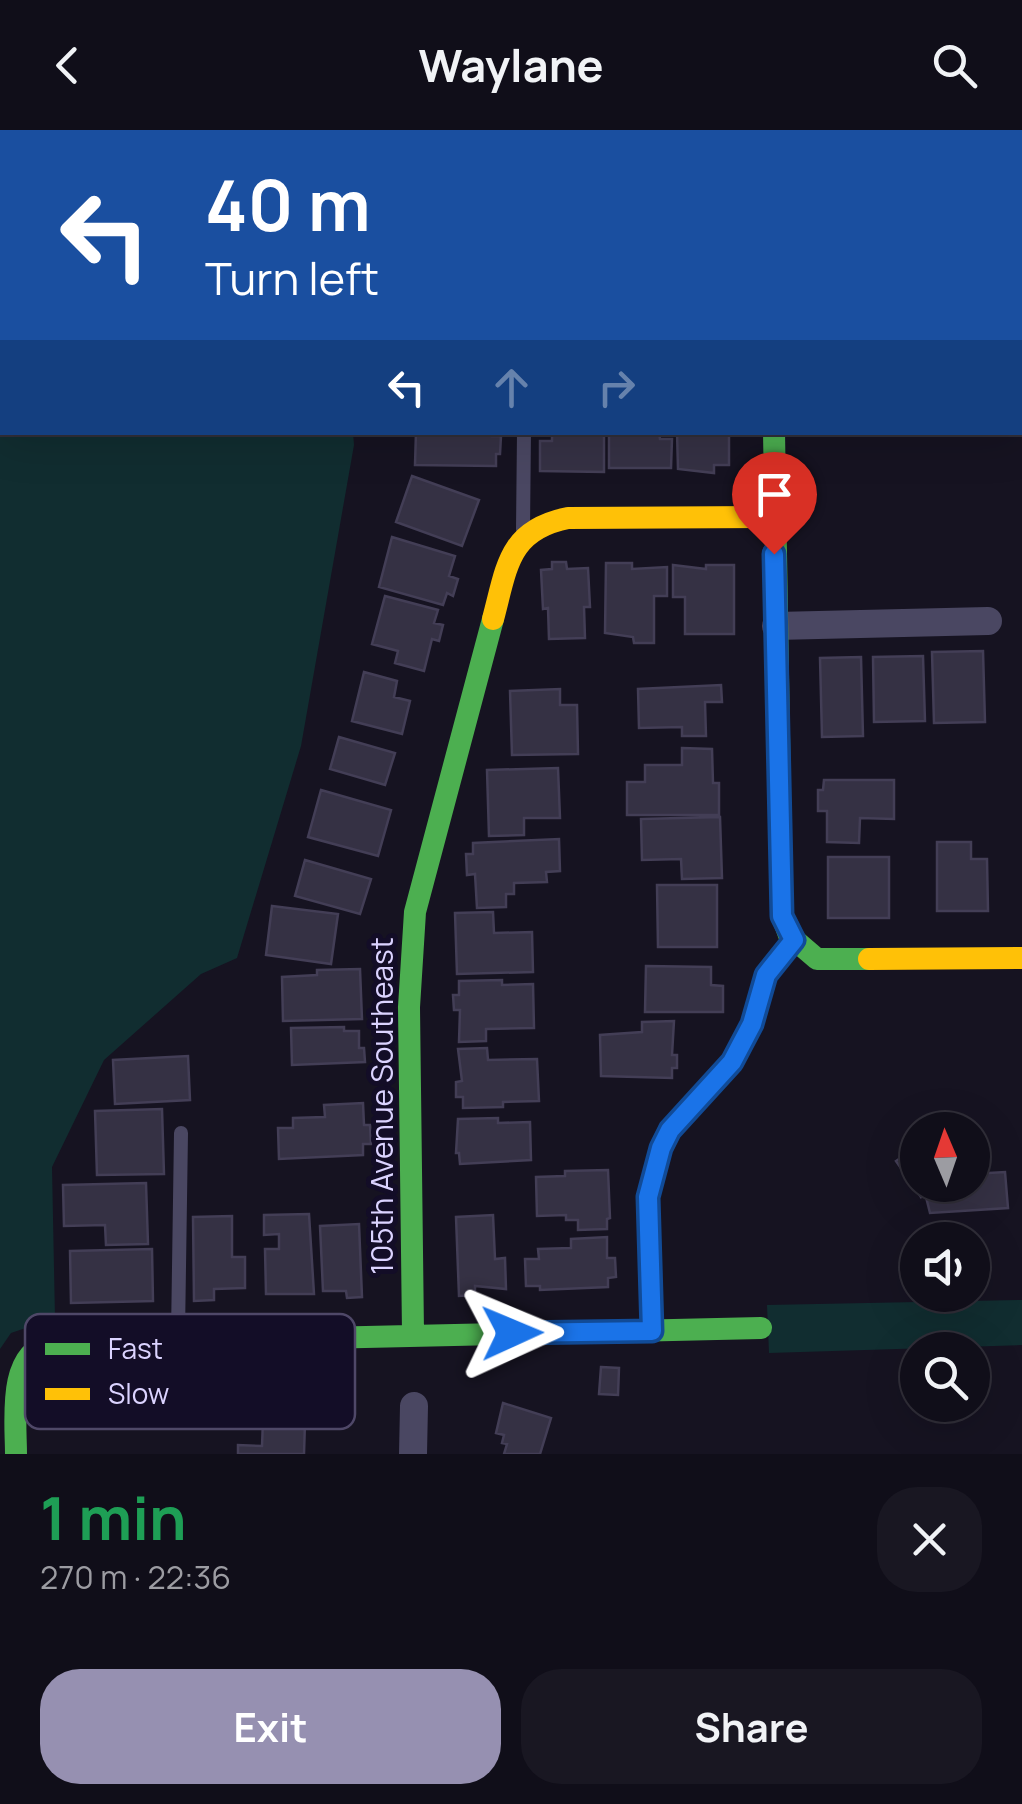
<!DOCTYPE html>
<meta charset="utf-8">
<style>
body{margin:0;font-family:Manrope,sans-serif;background:#191722;color:#f1f3f6;height:100vh;display:flex;flex-direction:column;font-size:38px;white-space:nowrap}
*{box-sizing:border-box;margin:0}
p{font-size:32px;color:#9c9ca2}
.icon{flex:none;width:55px;height:55px;fill:none;stroke:currentColor;stroke-width:2;stroke-linecap:round;stroke-linejoin:round}
.map{position:relative;height:1324px;overflow:hidden}
.panel{display:flex;flex-direction:column;background:#100e19;flex:1}
.panel>*{flex:none}
.top-card{position:absolute;left:0px;top:0px;width:1022px;height:305px;box-shadow:0 10px 40px #0002,0 0 0 2px #302e38;background:#1a4fa0;color:#fff;overflow:hidden}
.needle{width:65px;rotate:358deg}
.buttons{position:absolute;left:900px;top:982px;display:grid;gap:20px}
.buttons a{display:grid;place-items:center;width:90px;height:90px;border-radius:50%;background:#100e19;box-shadow:0 10px 40px #0002,0 0 0 2px #302e38;font-size:50px}
.pin{position:absolute;display:grid;place-items:center;width:85px;height:85px;color:#fff;margin:-102px -42px;border-radius:50% 50% 50% 0;rotate:-45deg;box-shadow:0 0 10px #0007}
.pin .icon{rotate:45deg}
.me{position:absolute;width:110px;margin:-55px;rotate:89deg;stroke-linejoin:round;filter:drop-shadow(0 0 8px #0008)}
.turn{display:flex;align-items:center;gap:35px;height:210px;padding:0 40px;font-size:45px}
.turn .icon{width:130px;height:130px;stroke-width:2.5}
.turn b{display:block;font-size:70px;line-height:85px}
.lanes{display:flex;align-items:center;height:95px;padding:0 40px;background:#0003;justify-content:center;gap:50px;direction:ltr}
.lanes .off{opacity:.35}
.round{display:grid;place-items:center;flex:none;width:105px;height:105px;border-radius:40px;background:#191722}
.summary{display:flex;align-items:center;justify-content:space-between;height:170px;padding:0 40px}
h1{font-size:60px;font-weight:700;line-height:75px;color:#1e9e55}
.primary-button{display:flex;gap:20px;margin-top:auto;padding:20px 40px}
.primary-button a{flex:1;height:115px;border-radius:40px;background:#9690b1;color:#fff;font-size:40px;font-weight:700;line-height:115px;text-align:center}
.primary-button a+a{background:#191722;color:#f1f3f6}
header{display:flex;justify-content:space-between;align-items:center;height:130px;padding:0 40px;background:#100e19;font-size:45px;font-weight:700}
.map>svg:first-child{display:block}
.green{fill:#112d30}
.building{fill:#353144;stroke:#433e56;stroke-width:2.5}
.lines{fill:none;stroke-linecap:round;stroke-linejoin:round}
.path{stroke:#445363;stroke-width:5;stroke-dasharray:5 8;stroke-linecap:butt}
.lane{stroke:#4a4762;stroke-width:14}
.street{stroke:#4a4762;stroke-width:28}
.fast{stroke:#4caf50;stroke-width:22}
.slow{stroke:#ffc107;stroke-width:22}
.route-casing{stroke:#114b97;stroke-width:25}
.route{stroke:#1a73e8;stroke-width:18}
.labels{text-anchor:middle;dominant-baseline:central;stroke-width:10;stroke-linejoin:round;paint-order:stroke}
.street-label{font-size:30px;fill:#dbd3ff;stroke:#130d27}
.key{fill:#130d27;stroke:#4f4868;stroke-width:2.5}
.key-label{font-size:28px;fill:#dbd3ff}
</style>
<header><svg class="icon" aria-label="back" viewBox="0 0 24 24"><path d="M15 5l-7 7 7 7"/></svg>Waylane<svg class="icon" aria-label="search" viewBox="0 0 24 24"><circle cx="10" cy="10" r="6"/><path d="M15 15l6 6"/></svg></header>
<div class="map">
<svg width="1022" height="1324" viewBox="0 0 1022 1324">
<rect width="100%" height="100%" fill="#161321"/>
<path class="green" d="M 0,0 L 340,0 L 341,2 L 2,2 L 2,302 L 353,302 L 354,315 L 301,616 L 237,828 L 201,844 L 104,930 L 52,1037 L 55,1188 L 11,1203 L 0,1219 Z
M 1022,1170 L 1022,1215 L 769,1223 L 767,1175 Z"/>
<path class="building" d="M 416,302 L 492,302 L 492,306 L 501,306 L 500,324 L 496,324 L 496,336 L 415,335 Z
M 552,302 L 604,302 L 604,342 L 540,341 L 540,311 L 552,311 Z
M 609,302 L 659,302 L 660,309 L 672,309 L 671,338 L 609,338 Z
M 677,302 L 729,302 L 729,335 L 714,335 L 714,343 L 678,339 Z
M 412,346 L 479,370 L 462,416 L 396,392 Z
M 392,407 L 455,426 L 449,446 L 458,449 L 453,466 L 447,463 L 443,475 L 379,457 Z
M 552,432 L 566,432 L 567,439 L 588,438 L 590,477 L 584,477 L 585,508 L 549,509 L 548,478 L 543,479 L 541,440 L 552,439 Z
M 606,433 L 632,433 L 632,439 L 667,437 L 667,466 L 654,466 L 654,513 L 634,513 L 633,507 L 605,503 Z
M 673,435 L 706,439 L 706,435 L 734,435 L 734,504 L 685,504 L 685,467 L 673,467 Z
M 385,466 L 438,480 L 434,493 L 443,495 L 439,511 L 432,509 L 424,541 L 395,533 L 398,521 L 372,514 Z
M 983,521 L 985,592 L 934,593 L 932,522 Z
M 923,526 L 925,591 L 874,592 L 873,527 Z
M 861,527 L 863,606 L 822,607 L 820,528 Z
M 364,542 L 397,551 L 394,567 L 410,571 L 402,604 L 352,591 Z
M 721,555 L 722,572 L 705,572 L 706,606 L 682,606 L 682,597 L 639,598 L 638,559 Z
M 560,559 L 560,575 L 577,575 L 578,624 L 512,625 L 510,561 Z
M 339,607 L 395,623 L 385,655 L 330,639 Z
M 682,618 L 712,619 L 713,653 L 719,653 L 719,685 L 627,685 L 627,652 L 645,652 L 645,635 L 682,635 Z
M 558,638 L 560,688 L 524,688 L 524,705 L 489,706 L 487,640 Z
M 824,650 L 894,650 L 894,689 L 860,688 L 859,713 L 827,712 L 827,681 L 818,681 L 818,660 L 823,660 Z
M 321,660 L 391,680 L 378,726 L 308,707 Z
M 720,687 L 722,748 L 682,749 L 681,729 L 642,730 L 641,689 Z
M 559,709 L 560,741 L 546,742 L 547,752 L 514,753 L 514,764 L 506,764 L 506,777 L 477,778 L 475,744 L 467,745 L 466,724 L 473,724 L 473,713 Z
M 937,712 L 971,712 L 971,729 L 987,729 L 988,781 L 937,781 Z
M 828,727 L 889,727 L 889,788 L 828,788 Z
M 305,730 L 371,749 L 360,784 L 295,766 Z
M 657,755 L 717,755 L 717,817 L 658,817 Z
M 272,776 L 338,784 L 331,834 L 266,825 Z
M 493,782 L 494,803 L 532,802 L 533,842 L 457,844 L 455,783 Z
M 646,836 L 711,837 L 711,855 L 723,856 L 723,882 L 645,882 Z
M 360,839 L 362,889 L 283,891 L 282,847 L 317,845 L 317,840 Z
M 502,850 L 502,855 L 533,854 L 534,898 L 486,899 L 486,911 L 459,912 L 460,880 L 454,880 L 453,865 L 459,865 L 459,851 Z
M 674,891 L 672,925 L 677,925 L 677,938 L 672,938 L 672,948 L 601,946 L 600,905 L 642,902 L 642,892 Z
M 344,897 L 344,901 L 359,901 L 359,918 L 364,918 L 365,932 L 292,935 L 291,898 Z
M 487,918 L 488,930 L 537,929 L 539,971 L 503,972 L 503,977 L 463,978 L 463,967 L 456,967 L 456,952 L 462,951 L 458,919 Z
M 188,926 L 190,970 L 115,974 L 113,930 Z
M 363,973 L 364,995 L 370,995 L 371,1014 L 363,1014 L 363,1025 L 279,1029 L 278,998 L 293,998 L 293,988 L 325,987 L 324,975 Z
M 162,979 L 164,1044 L 97,1045 L 95,981 Z
M 498,988 L 498,993 L 530,992 L 531,1030 L 460,1034 L 459,1023 L 456,1023 L 458,989 Z
M 918,1016 L 918,1055 L 972,1055 L 972,1044 L 1005,1042 L 1008,1078 L 930,1083 L 925,1063 L 921,1067 L 896,1031 Z
M 608,1040 L 610,1088 L 607,1089 L 607,1099 L 578,1100 L 578,1090 L 566,1090 L 566,1085 L 537,1086 L 536,1047 L 565,1046 L 565,1041 Z
M 146,1053 L 148,1114 L 106,1115 L 105,1095 L 64,1096 L 63,1055 Z
M 309,1084 L 314,1164 L 266,1164 L 265,1119 L 279,1119 L 279,1104 L 264,1105 L 264,1085 Z
M 493,1085 L 495,1129 L 505,1128 L 506,1159 L 475,1156 L 475,1165 L 459,1166 L 456,1087 Z
M 232,1086 L 232,1127 L 245,1127 L 245,1158 L 214,1159 L 214,1170 L 194,1171 L 193,1087 Z
M 359,1094 L 362,1167 L 347,1168 L 346,1161 L 323,1161 L 320,1096 Z
M 607,1107 L 607,1128 L 615,1128 L 616,1147 L 608,1148 L 608,1157 L 540,1160 L 540,1156 L 526,1156 L 525,1129 L 539,1129 L 538,1119 L 571,1118 L 571,1109 Z
M 152,1119 L 153,1171 L 71,1173 L 70,1121 Z
M 601,1237 L 619,1238 L 618,1265 L 599,1264 Z
M 503,1273 L 551,1288 L 540,1324 L 504,1324 L 507,1314 L 502,1313 L 504,1305 L 496,1303 Z
M 263,1290 L 305,1292 L 304,1324 L 238,1324 L 238,1315 L 262,1316 Z"/>
<g class="lines">
<path class="path" d="M 0,17 L 2,20
M 0,91 L 2,88"/>
<path class="lane" d="M 523,399 L 524,302
M 652,1199 L 648,1067 L 661,1018 L 670,1000 L 732,932 L 753,894 L 765,845 L 793,810
M 178,1204 L 181,1003"/>
<path class="street" d="M 776,496 L 988,491
M 413,1324 L 414,1276"/>
<path class="fast" d="M 774,302 L 782,786 L 789,805 L 817,829 L 869,829
M 413,1203 L 409,877 L 415,782 L 493,489
M 16,1324 C 16,1291 7,1223 50,1214 L 761,1198"/>
<path class="slow" d="M 493,489 C 507,437 508,400 568,388 L 774,387
M 869,829 L 1022,828"/>
</g>
<g class="lines">
<defs>
<path id="route" d="M 512,1203 L 652,1201 L 648,1067 L 661,1018 L 670,1000 L 732,932 L 752,894 L 766,845 L 794,810 L 782,786 L 774,424"/>
</defs>
<use href="#route" class="route-casing"/>
<use href="#route" class="route"/>
</g>
<g class="labels">
<g class="street-label">
<text transform="translate(381 976) rotate(-90)">105th Avenue Southeast</text>
</g>
</g>
<rect x="25" y="1184" width="330" height="115" rx="15" class="key"/>
<rect x="45" y="1213" width="45" height="12" fill="#4caf50"/>
<rect x="45" y="1258" width="45" height="12" fill="#ffc107"/>
<g class="key-label">
<text x="108" y="1229">Fast</text>
<text x="108" y="1274">Slow</text>
</g>
</svg>
<div class="buttons">
<a><svg class="needle" viewBox="-14 -14 28 28"><path d="M0-13l5 13h-10z" fill="#e53935"/><path d="M0 13l5-13h-10z" fill="#9c9ca2"/></svg></a>
<a><svg class="icon" aria-label="sound" viewBox="0 0 24 24"><path d="M4 9h4l5-4v14l-5-4H4zM17 9q2 3 0 6"/></svg></a>
<a><svg class="icon" aria-label="search" viewBox="0 0 24 24"><circle cx="10" cy="10" r="6"/><path d="M15 15l6 6"/></svg></a>
</div>
<div class="pin" style="left:774px;top:424px;background:#d93025"><svg class="icon" aria-label="arrive" viewBox="0 0 24 24"><path d="M6 21V4h12l-3 4 3 4H6"/></svg></div>
<svg class="me" style="left:512px;top:1203px" viewBox="-20 -20 40 40"><path d="M0-17L14 15 0 8-14 15z" fill="#1a73e8" stroke="#fff" stroke-width="4"/></svg>
<div class="top-card">
<div class="turn"><svg class="icon" aria-label="left" viewBox="0 0 24 24"><path d="M17 20v-9H6M10 6l-5 5 5 5"/></svg><div><b>40 m</b>Turn left</div></div>
<div class="lanes"><svg class="icon" aria-label="left" viewBox="0 0 24 24"><path d="M17 20v-9H6M10 6l-5 5 5 5"/></svg><svg class="icon off" aria-label="ahead" viewBox="0 0 24 24"><path d="M12 20V5M6 11l6-6 6 6"/></svg><svg class="icon off" aria-label="right" viewBox="0 0 24 24"><path d="M7 20v-9h11M14 6l5 5-5 5"/></svg></div>
</div>
</div>
<section class="panel">
<div class="summary"><div><h1>1 min</h1><p>270 m · 22:36</p></div><a class="round"><svg class="icon" aria-label="close" viewBox="0 0 24 24"><path d="M6 6l12 12M18 6L6 18"/></svg></a></div>
<div class="primary-button"><a>Exit</a><a>Share</a></div>
</section>
